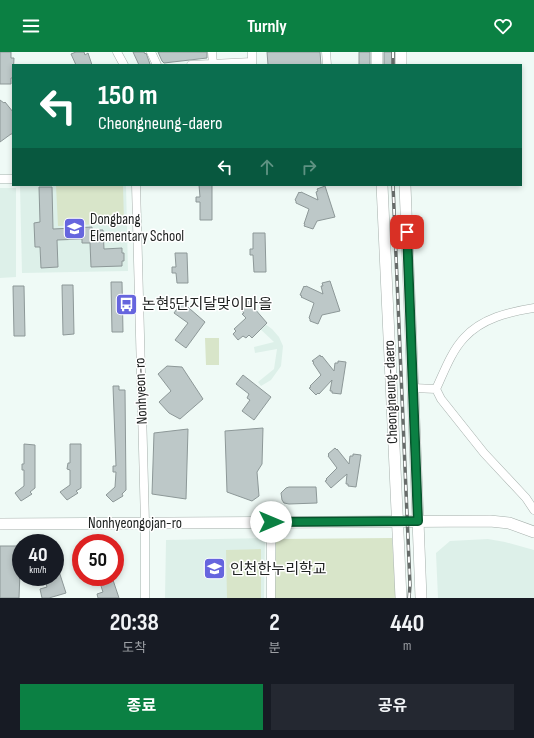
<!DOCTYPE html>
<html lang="ko">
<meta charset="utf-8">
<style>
body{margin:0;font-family:"Sofia Sans Condensed","Noto Sans KR",sans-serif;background:#242831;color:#f1f3f6;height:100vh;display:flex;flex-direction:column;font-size:15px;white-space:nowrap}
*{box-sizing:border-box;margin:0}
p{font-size:13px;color:#9ea1a6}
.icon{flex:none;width:22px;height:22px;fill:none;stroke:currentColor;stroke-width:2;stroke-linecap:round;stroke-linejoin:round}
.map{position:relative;height:546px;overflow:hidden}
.panel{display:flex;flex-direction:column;background:#171b24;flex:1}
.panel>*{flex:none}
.banner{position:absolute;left:12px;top:12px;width:510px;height:122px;border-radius:0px;box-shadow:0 2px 6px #0003;background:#0b6e4f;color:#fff;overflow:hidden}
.speed{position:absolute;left:12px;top:482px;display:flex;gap:8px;font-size:20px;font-weight:700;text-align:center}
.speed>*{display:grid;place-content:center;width:52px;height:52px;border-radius:50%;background:#171b24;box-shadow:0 2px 6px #0003;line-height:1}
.speed small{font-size:10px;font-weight:400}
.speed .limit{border:6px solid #d22;background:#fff;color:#111}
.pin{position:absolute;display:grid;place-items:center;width:34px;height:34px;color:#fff;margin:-17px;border-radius:8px;box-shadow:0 2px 6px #0006}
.me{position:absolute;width:44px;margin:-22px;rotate:90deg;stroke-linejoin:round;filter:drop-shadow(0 0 3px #0008)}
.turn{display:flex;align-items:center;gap:14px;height:84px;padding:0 20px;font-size:18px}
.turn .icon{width:52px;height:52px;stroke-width:2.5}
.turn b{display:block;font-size:28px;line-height:34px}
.lanes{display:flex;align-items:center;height:38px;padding:0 20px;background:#0003;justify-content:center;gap:20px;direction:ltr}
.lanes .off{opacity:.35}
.eta{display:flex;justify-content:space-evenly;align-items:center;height:68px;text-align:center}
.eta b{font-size:24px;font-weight:700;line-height:28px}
.cta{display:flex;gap:8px;margin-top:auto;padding:8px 20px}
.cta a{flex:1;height:46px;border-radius:0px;background:#0b8043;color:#fff;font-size:16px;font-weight:700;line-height:46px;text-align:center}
.cta a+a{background:#242831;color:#f1f3f6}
header{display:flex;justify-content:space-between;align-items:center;height:52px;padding:0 20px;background:#0b8043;color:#fff;font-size:18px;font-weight:700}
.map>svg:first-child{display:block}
.built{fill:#ddf0e9}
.green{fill:#d8e5c9}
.building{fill:#bdc8c8;stroke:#8d9898}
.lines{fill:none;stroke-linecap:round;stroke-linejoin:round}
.minor-casing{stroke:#a6b0ac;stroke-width:9}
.major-casing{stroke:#a6b0ac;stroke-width:12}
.minor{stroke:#fff;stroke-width:8}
.major{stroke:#fff;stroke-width:11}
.rail-casing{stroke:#676c6a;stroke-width:3.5}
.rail{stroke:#fff;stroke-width:2;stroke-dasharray:6;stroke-linecap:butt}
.route-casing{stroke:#07532c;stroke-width:10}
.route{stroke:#0b8043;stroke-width:7}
.labels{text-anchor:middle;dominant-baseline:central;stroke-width:3;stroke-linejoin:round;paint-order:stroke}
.poi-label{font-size:15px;fill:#202322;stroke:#fff;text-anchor:start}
.street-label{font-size:15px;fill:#202322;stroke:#fff}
</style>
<header><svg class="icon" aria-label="menu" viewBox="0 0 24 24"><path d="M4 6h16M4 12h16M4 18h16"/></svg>Turnly<svg class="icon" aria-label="heart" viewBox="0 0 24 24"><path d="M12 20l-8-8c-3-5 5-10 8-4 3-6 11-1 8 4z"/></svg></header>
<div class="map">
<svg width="534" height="546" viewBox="0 0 534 546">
<rect width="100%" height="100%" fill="#effaf6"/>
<path class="built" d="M 20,133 L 126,133 L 128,219 L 22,221 Z
M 0,136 L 16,136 L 16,225 L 0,226 Z
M 261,269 L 272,277 L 279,285 L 283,294 L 281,314 L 271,328 L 261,334 L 258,330 L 274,317 L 277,297 L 255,301 L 254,295 L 274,290 L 257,274 Z
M 265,486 L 264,546 L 165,546 L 166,488 Z
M 488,487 L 505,490 L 534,498 L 534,546 L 438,546 L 436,501 L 450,489 Z"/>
<path class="green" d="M 56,133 L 123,133 L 124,171 L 58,174 Z
M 205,286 L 219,286 L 219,313 L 206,313 Z
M 392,486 L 396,546 L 275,546 L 276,487 Z
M 261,497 L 261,546 L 227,546 L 226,498 Z"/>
<path class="building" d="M 0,0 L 11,0 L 11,6 L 14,6 L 13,26 L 11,26 L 11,32 L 0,32 Z
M 76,0 L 84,0 L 85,3 L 88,1 L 92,13 L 76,13 L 71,2 Z
M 133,0 L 144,0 L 145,2 L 146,1 L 150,12 L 147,13 L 139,13 Z
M 158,0 L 207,0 L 207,6 L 164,11 L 162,9 Z
M 267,0 L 320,0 L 321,13 L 268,13 Z
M 359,0 L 370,0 L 370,13 L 359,13 Z
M 384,0 L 394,0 L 394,13 L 384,13 Z
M 0,48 L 4,51 L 5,50 L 13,60 L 13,82 L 11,82 L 0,90 Z
M 199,133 L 212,133 L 212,168 L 200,168 L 200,150 L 196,150 L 196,145 L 200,145 Z
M 325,134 L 335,165 L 317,169 L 313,177 L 304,174 L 305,172 L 304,172 L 309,157 L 296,151 L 296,149 L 295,148 L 299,140 L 300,141 L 301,140 L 318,148 L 316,140 L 318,139 L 317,137 Z
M 39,135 L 52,135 L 53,177 L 92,175 L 92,178 L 103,178 L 104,197 L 122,196 L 122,201 L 124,201 L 124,209 L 122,209 L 122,214 L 91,215 L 90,191 L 82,191 L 82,187 L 57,188 L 58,215 L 41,216 L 40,195 L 35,195 L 34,171 L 40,170 Z
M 253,181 L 265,181 L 266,220 L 254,220 L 253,203 L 250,203 L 250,197 L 253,197 Z
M 175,201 L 187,201 L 188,231 L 177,231 L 176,221 L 172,221 L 172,215 L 176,215 Z
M 330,229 L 340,259 L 322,263 L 318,272 L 310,269 L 310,267 L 309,266 L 314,251 L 301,245 L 302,244 L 300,243 L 304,234 L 305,235 L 306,234 L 323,242 L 321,234 L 323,234 L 322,231 Z
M 111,230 L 122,230 L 123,280 L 112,280 Z
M 62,233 L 73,233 L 74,282 L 63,283 Z
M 13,234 L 24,234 L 25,284 L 14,284 Z
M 248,249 L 267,271 L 252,286 L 249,283 L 246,286 L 243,284 L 238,288 L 233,282 L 236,279 L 234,277 L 246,266 L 242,262 L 244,261 L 240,256 Z
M 182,250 L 205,270 L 186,296 L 175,288 L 188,271 L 174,261 Z
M 320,303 L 321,305 L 322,304 L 334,319 L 335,311 L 338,311 L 338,309 L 346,310 L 341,342 L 332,341 L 332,339 L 330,339 L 332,328 L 319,342 L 318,341 L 316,343 L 309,336 L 311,335 L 310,334 L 321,323 L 313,311 L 314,310 L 312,309 Z
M 167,314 L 182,315 L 203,347 L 180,367 L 169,361 L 159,350 L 171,339 L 158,322 Z
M 243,323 L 271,345 L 254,368 L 242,359 L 250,348 L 247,346 L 249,342 L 236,332 Z
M 113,334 L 119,334 L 119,338 L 125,338 L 126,438 L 122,442 L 123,444 L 113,450 L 106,443 L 115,435 L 116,420 L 113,420 L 113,414 L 116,414 Z
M 263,376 L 262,412 L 257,420 L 259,444 L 252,449 L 227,440 L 225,379 Z
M 188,377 L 186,447 L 152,442 L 154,381 Z
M 24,392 L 35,393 L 35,436 L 30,440 L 32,442 L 21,449 L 15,441 L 24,434 L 24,418 L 22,418 L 22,412 L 24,412 Z
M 70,392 L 81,392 L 81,436 L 76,439 L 78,441 L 67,448 L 60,440 L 70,433 L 70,418 L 67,417 L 68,411 L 70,411 Z
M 335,396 L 337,398 L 337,397 L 349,412 L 350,404 L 353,404 L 353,402 L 361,403 L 356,435 L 348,434 L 348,432 L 346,432 L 347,422 L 331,436 L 325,429 L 327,428 L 326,427 L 337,416 L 328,404 L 329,403 L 328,402 Z
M 289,435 L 316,435 L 317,451 L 289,452 L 284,451 L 282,448 L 281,441 L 286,436 Z
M 0,494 L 21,494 L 19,546 L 0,546 Z
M 55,510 L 56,510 L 66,541 L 49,546 L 42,546 L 40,537 L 47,535 L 44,525 L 55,525 Z
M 100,525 L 112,525 L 119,546 L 98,546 L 97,542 L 103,540 L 100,531 L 102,530 Z"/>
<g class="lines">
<defs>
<path id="minor" d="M 117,0 L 124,13
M 151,0 L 157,13
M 212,0 L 213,13
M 252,0 L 252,13
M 326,0 L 327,13
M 191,13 L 252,10
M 0,127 L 13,127
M 136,133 L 145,471 L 145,546
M 413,336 L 436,337 C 444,320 451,300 464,286 C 482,266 509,260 534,256
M 436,337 L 441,347 L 484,401 L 526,446 L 534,458
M 271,546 L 271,470"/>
<path id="major" d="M 377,0 L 377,13
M 401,0 L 401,13
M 382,133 L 401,546
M 405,133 L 421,546
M 0,472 L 490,469 L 509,471 L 534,480"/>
</defs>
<use href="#minor" class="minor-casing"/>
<use href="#major" class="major-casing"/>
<use href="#minor" class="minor"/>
<use href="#major" class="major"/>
<defs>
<path id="rail" d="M 393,0 L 393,13
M 393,133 L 410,533 L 409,546"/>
</defs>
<use href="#rail" class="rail-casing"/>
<use href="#rail" class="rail"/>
</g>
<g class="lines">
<defs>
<path id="route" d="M 271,470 L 418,469 L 407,180"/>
</defs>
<use href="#route" class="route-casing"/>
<use href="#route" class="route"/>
</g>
<defs>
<symbol id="school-square" viewBox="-11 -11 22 22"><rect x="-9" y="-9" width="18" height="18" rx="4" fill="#6665de" stroke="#fff"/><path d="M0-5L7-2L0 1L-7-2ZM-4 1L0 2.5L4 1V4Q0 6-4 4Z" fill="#fff"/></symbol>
<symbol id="bus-square" viewBox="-11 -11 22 22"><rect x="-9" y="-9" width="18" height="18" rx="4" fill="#6665de" stroke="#fff"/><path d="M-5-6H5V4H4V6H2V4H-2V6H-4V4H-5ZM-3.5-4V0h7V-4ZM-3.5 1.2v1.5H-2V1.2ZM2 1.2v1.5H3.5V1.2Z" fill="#fff"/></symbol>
</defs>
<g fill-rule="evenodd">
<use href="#school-square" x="62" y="164" width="25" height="25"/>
<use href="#bus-square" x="114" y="240" width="25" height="25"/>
<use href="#school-square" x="202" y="504" width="25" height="25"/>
</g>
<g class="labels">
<g class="poi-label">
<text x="90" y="167">Dongbang<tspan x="90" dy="17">Elementary School</tspan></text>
<text x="142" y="252">논현5단지달맞이마을</text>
<text x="230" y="517">인천한누리학교</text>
</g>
<g class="street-label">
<text transform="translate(141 339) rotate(-92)">Nonhyeon-ro</text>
<text transform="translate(391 340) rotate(-92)">Cheongneung-daero</text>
<text x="135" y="471">Nonhyeongojan-ro</text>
</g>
</g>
</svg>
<div class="speed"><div>40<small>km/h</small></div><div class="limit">50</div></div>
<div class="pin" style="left:407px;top:180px;background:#d93025"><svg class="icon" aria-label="arrive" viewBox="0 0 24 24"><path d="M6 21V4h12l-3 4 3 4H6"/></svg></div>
<svg class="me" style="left:271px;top:470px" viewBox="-20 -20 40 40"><circle r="19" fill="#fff"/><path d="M0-13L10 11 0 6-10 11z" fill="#0b8043"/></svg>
<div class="banner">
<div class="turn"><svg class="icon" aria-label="left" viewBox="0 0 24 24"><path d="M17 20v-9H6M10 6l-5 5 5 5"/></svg><div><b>150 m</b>Cheongneung-daero</div></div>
<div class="lanes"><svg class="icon" aria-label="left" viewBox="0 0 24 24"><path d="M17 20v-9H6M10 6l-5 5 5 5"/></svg><svg class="icon off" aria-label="ahead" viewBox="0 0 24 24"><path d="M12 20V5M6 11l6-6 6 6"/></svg><svg class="icon off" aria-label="right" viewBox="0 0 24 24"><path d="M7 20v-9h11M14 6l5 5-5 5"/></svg></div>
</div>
</div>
<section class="panel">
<div class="eta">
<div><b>20:38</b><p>도착</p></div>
<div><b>2</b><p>분</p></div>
<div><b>440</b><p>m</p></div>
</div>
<div class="cta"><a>종료</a><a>공유</a></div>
</section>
